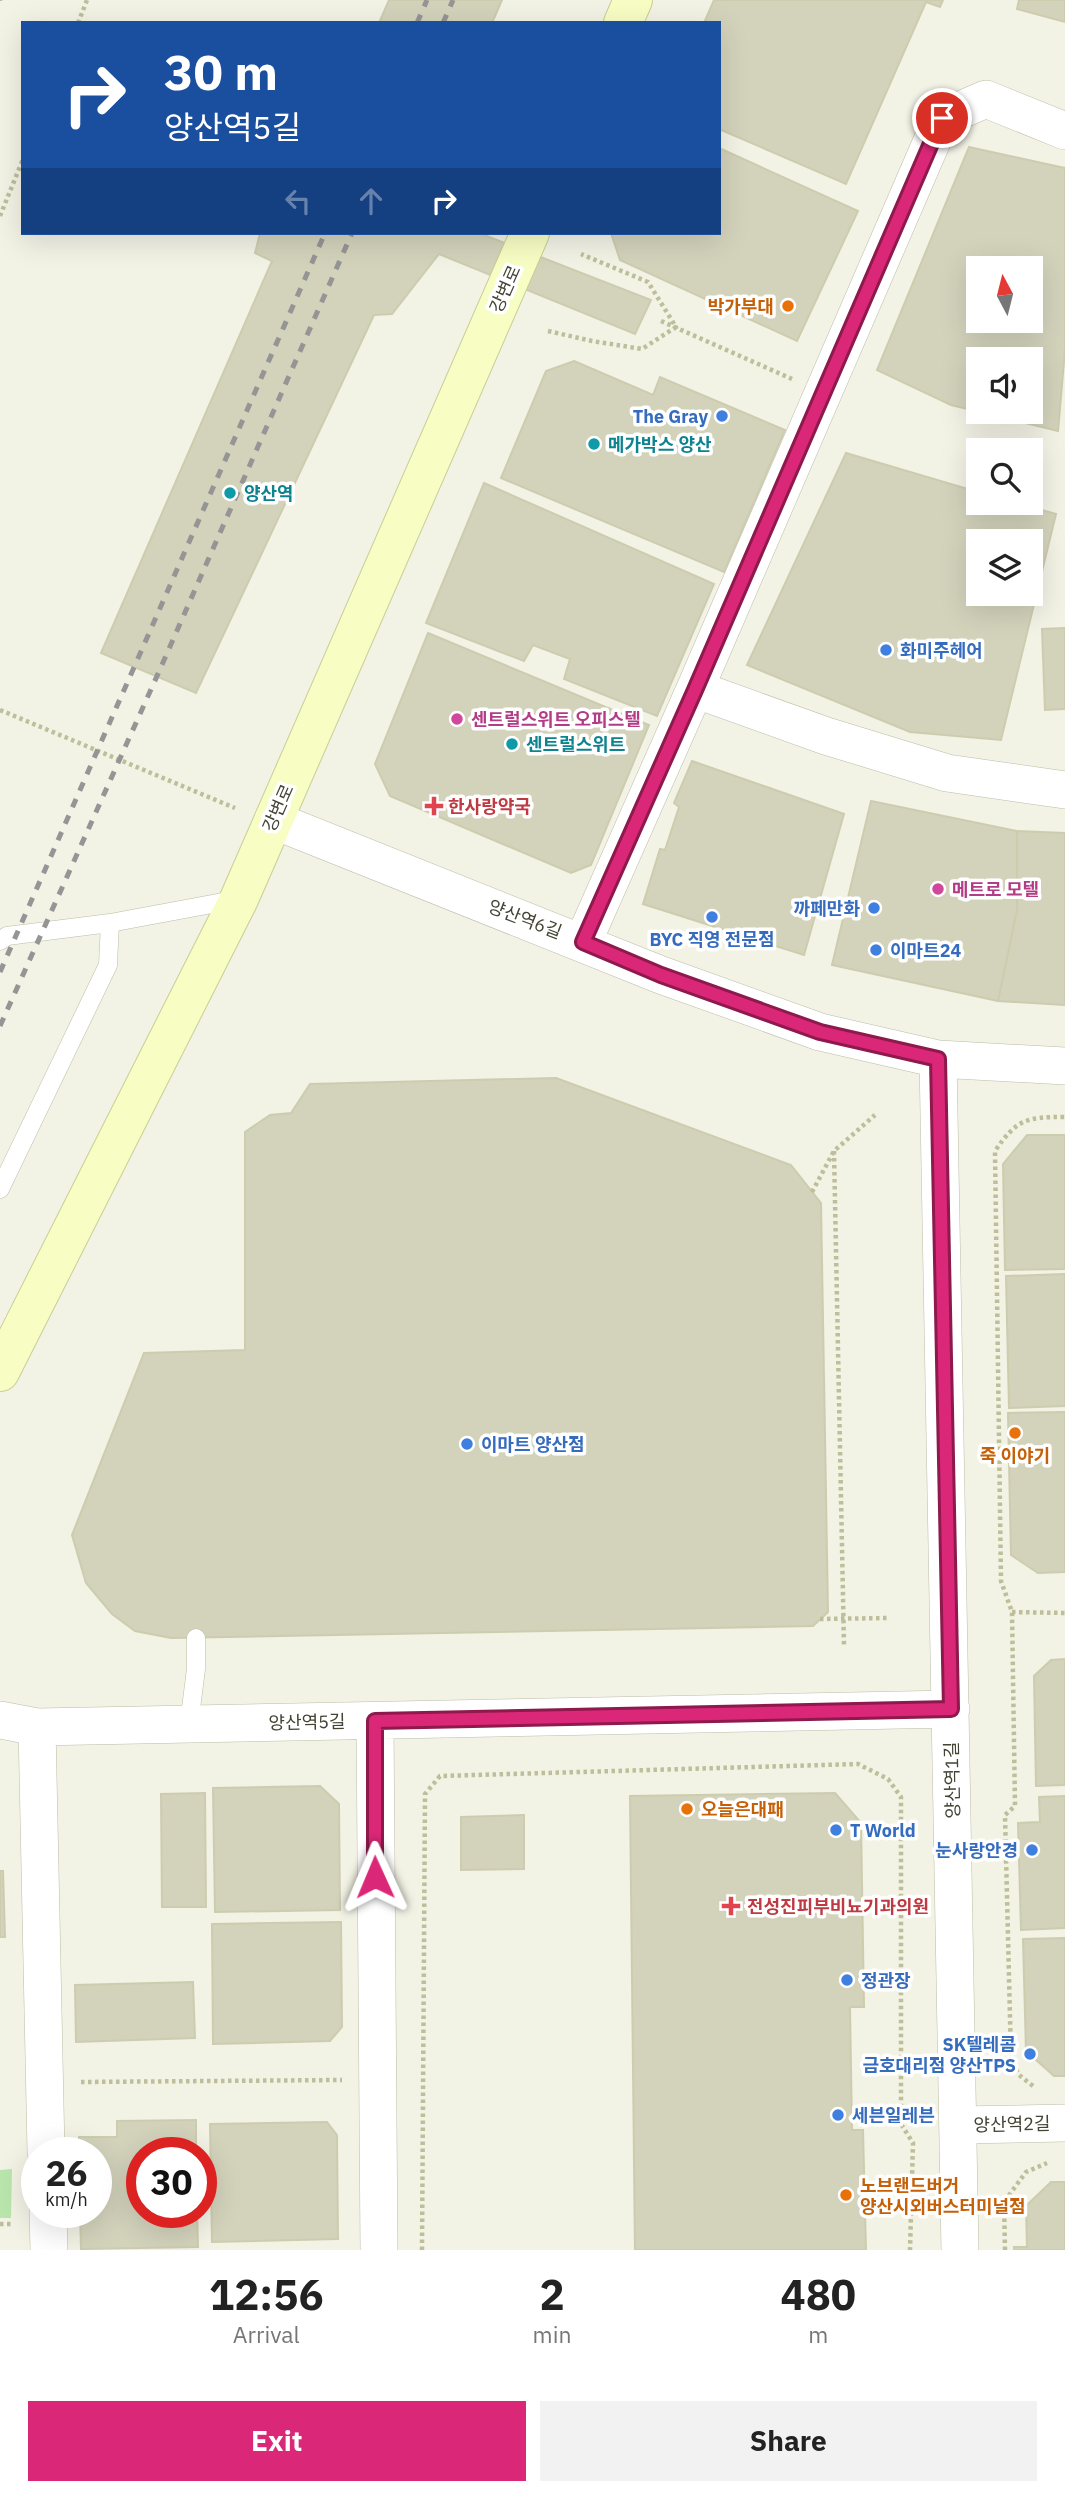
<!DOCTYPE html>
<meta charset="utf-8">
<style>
body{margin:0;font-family:"IBM Plex Sans","Noto Sans KR",sans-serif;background:#f2f2f2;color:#222;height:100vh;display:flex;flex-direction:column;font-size:26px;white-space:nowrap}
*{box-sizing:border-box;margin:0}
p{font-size:23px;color:#767676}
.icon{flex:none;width:38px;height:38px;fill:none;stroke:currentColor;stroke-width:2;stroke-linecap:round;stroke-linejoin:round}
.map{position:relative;height:2250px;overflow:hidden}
.details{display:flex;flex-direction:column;background:#fff;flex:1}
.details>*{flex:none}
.hud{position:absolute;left:21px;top:21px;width:700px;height:214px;border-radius:0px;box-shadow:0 7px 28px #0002;background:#1a4fa0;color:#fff;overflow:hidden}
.needle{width:46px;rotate:353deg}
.fabs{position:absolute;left:966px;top:256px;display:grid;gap:14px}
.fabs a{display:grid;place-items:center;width:77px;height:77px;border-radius:0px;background:#fff;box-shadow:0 7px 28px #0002;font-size:35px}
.speed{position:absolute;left:21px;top:2137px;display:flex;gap:14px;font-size:35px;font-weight:700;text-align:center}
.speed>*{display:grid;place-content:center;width:91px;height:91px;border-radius:50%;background:#fff;box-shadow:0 7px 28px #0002;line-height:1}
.speed small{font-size:18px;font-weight:400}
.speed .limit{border:10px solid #d22;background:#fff;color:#111}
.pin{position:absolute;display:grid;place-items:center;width:60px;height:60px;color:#fff;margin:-30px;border:4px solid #fff;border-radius:50%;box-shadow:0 2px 7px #0007}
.me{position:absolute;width:77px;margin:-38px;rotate:359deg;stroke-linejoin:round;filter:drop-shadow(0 0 5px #0008)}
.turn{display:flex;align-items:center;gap:24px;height:147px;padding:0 28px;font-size:32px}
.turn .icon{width:91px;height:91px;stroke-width:2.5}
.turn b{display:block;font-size:49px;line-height:60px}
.lanes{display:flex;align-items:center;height:66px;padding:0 28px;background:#0003;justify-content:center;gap:35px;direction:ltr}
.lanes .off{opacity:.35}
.eta{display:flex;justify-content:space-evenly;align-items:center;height:119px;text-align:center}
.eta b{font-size:42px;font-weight:700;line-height:49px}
.primary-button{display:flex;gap:14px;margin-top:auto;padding:14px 28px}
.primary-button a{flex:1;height:80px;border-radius:0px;background:#db2777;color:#fff;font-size:28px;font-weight:700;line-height:80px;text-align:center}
.primary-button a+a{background:#f2f2f2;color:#222}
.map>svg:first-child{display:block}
.green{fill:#bae6ae}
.building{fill:#d3d2bb;stroke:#ceccae;stroke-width:2;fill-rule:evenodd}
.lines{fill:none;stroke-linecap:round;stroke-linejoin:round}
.lane-casing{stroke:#bdbda8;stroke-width:19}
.street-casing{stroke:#bdbda8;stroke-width:38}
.secondary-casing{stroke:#c9ce94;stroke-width:40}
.path{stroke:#bfbe9a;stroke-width:4.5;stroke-dasharray:3.5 3.5;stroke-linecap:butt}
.lane{stroke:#fff;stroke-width:18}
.street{stroke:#fff;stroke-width:37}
.secondary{stroke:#f8fdc4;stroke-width:38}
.rail{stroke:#959595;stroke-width:5;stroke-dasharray:9 9;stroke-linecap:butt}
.route-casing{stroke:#8e194d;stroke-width:18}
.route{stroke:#db2777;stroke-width:12}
.food-dot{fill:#e8710a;stroke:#fff;stroke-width:2.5}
.shop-dot{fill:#3f7fe0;stroke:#fff;stroke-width:2.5}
.culture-dot{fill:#0f9aa8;stroke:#fff;stroke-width:2.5}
.hotel-dot{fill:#d1479c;stroke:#fff;stroke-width:2.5}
.health-dot{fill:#e0444e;stroke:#fff;stroke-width:2.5}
.labels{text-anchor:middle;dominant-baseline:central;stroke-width:7;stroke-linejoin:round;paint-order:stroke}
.street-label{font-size:18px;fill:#444435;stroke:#fff}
.food-label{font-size:18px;font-weight:bold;fill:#c56008;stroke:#fff;text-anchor:start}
.shop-label{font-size:18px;font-weight:bold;fill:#366cbe;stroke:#fff;text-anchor:start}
.culture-label{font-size:18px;font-weight:bold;fill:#0d838f;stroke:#fff;text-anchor:start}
.hotel-label{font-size:18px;font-weight:bold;fill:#b23c85;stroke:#fff;text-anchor:start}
.health-label{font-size:18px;font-weight:bold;fill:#be3a42;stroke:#fff;text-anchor:start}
</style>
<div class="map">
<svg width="1065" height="2250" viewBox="0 0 1065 2250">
<rect width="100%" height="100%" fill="#f2f2e5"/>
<path class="green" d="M 12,2169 L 11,2218 L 0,2218 L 0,2170 Z"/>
<path class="building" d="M 389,0 L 502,0 L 492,23 L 379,23 Z
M 714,0 L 943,0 L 940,7 L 926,2 L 846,184 L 719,129 L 719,23 L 704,23 Z
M 1019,0 L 1065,0 L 1065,22 L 1017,9 Z
M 969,147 L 1065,168 L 1065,350 L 1058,431 L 951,405 L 877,370 ZM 978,268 L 1031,268 L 1031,320 L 978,320 ZM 978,359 L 1031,359 L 1031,411 L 978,411 Z
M 719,148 L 858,211 L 797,341 L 620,260 L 611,233 L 719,233 Z
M 260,233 L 479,233 L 651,300 L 635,334 L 439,254 L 392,314 L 374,315 L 196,693 L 101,653 L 272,261 L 255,253 Z
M 574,361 L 653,395 L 660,377 L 785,430 L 724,572 L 501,478 L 546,371 Z
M 846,453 L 978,492 L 978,502 L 1014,502 L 1056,514 L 1001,740 L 910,732 L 747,665 ZM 978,541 L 1031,541 L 1031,593 L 978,593 Z
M 484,483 L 714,584 L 657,716 L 564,679 L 570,659 L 533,645 L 524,661 L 426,623 Z
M 1065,628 L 1065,709 L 1045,710 L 1042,629 Z
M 428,633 L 649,725 L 591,865 L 571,873 L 390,796 L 375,764 Z
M 692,761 L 844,814 L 804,955 L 643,904 L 660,849 L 665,850 L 679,807 L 674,803 Z
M 871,801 L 1017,831 L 1017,910 L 998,1001 L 832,965 Z
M 1017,831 L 1065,833 L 1065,1005 L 998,1001 L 1017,910 Z
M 556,1078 L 791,1165 L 821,1203 L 828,1612 L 813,1626 L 171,1638 L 135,1631 L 112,1614 L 86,1583 L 72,1535 L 144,1353 L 245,1350 L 245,1132 L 270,1115 L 291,1113 L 310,1084 Z
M 1027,1135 L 1065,1135 L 1065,1269 L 1005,1270 L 1003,1164 Z
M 1065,1274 L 1065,1406 L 1009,1408 L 1006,1276 Z
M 1065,1412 L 1065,1572 L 1038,1573 L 1011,1555 L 1008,1413 Z
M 1065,1659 L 1065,1785 L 1036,1786 L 1034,1676 L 1051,1660 Z
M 320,1786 L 339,1804 L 340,1910 L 215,1912 L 213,1788 Z
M 205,1793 L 206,1907 L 162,1907 L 161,1794 Z
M 835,1793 L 861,1823 L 864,2007 L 850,2007 L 852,2130 L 863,2130 L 866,2250 L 635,2250 L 630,1796 Z
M 1065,1796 L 1065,1928 L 1021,1930 L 1018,1823 L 1040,1822 L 1039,1797 Z
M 524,1815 L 524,1869 L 461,1870 L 461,1817 Z
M 0,1871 L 3,1871 L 5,1937 L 0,1937 Z
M 341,1922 L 342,2027 L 330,2041 L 213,2044 L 212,1924 Z
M 1065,1938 L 1065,2076 L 1054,2076 L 1026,2051 L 1023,1939 Z
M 193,1982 L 195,2038 L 76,2042 L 75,1985 Z
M 196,2120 L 196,2152 L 142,2152 L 142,2212 L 197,2212 L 198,2247 L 81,2249 L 80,2212 L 96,2212 L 96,2152 L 79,2152 L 79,2137 L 117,2137 L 117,2121 Z
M 327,2122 L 337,2135 L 338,2239 L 212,2242 L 210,2124 Z
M 1051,2182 L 1065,2182 L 1065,2250 L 1014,2250 L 1014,2247 L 1027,2247 L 1026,2206 Z"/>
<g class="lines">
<defs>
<path id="lane" d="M 0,941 L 7,936 L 110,923 L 239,899
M 0,1189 L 108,965 L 110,923
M 189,1724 L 196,1669 L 196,1638"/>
<path id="street" d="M 695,689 L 826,736 L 947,773 L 1065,790
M 273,820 L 661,975 L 820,1032 L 938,1059 L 1065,1066
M 583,942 L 695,689 L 942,118 L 986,99 L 1065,131
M 938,1059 L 960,2250
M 0,1720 L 37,1727 L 951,1709
M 375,1721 L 379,2250
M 37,1727 L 46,2152
M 959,2125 L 1065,2123
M 48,2212 L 49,2250"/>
<path id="secondary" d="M 623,23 L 633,0
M 0,1372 L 239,899 L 530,233"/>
</defs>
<use href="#lane" class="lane-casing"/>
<use href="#street" class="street-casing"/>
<use href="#secondary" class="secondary-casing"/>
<path class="path" d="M 0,1 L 0,0
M 78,23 L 87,0
M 0,216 L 23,159
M 661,321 L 792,379
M 548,331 L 592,341 L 642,349 L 676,327 L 648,282 L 581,254
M 0,710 L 235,808
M 834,1151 L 844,1646
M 812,1192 L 834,1151 L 875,1115
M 1012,1612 L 1065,1613
M 820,1619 L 888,1618
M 81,2082 L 342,2080
M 1033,2086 L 1019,2075 L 1011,2058 L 1005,1815 L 1015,1806 L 1012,1612 L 1001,1581 L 995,1151 C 1017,1119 1026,1117 1065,1117
M 0,2224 L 14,2224
M 422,2250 L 425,1794 L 440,1776 L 858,1764 L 888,1779 L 901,1797 L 901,2124 L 913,2143 L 910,2250
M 1005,2250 L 1004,2202 L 1026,2172 L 1047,2163"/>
<use href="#lane" class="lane"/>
<use href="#street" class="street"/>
<use href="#secondary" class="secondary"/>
<path class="rail" d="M 417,23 L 427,0
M 443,23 L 453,0
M 0,972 L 325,233
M 0,1026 L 157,676 L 352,233"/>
</g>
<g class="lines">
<defs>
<path id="route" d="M 375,1877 L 375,1721 L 951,1709 L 938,1059 L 820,1032 L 661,975 L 583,942 L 695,690 L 942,118"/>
</defs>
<use href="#route" class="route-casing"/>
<use href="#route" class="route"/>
</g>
<g class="food-dot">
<circle cx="788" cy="306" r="7"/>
<circle cx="1015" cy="1433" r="7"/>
<circle cx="687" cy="1809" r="7"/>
<circle cx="846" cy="2195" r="7"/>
</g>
<g class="shop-dot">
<circle cx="722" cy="416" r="7"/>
<circle cx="886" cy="650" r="7"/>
<circle cx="874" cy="908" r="7"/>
<circle cx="712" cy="917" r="7"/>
<circle cx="876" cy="950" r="7"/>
<circle cx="467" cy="1444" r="7"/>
<circle cx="836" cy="1830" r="7"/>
<circle cx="1032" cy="1850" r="7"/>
<circle cx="847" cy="1980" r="7"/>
<circle cx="1030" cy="2054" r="7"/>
<circle cx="838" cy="2115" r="7"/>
</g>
<g class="culture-dot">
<circle cx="594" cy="444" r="7"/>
<circle cx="230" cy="493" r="7"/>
<circle cx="512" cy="744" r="7"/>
</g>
<g class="hotel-dot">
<circle cx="457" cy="719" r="7"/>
<circle cx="938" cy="889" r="7"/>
</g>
<g class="health-dot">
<path d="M430.5 795.5h7v7h7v7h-7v7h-7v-7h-7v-7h7z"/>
<path d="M727.5 1895.5h7v7h7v7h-7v7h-7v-7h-7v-7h7z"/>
</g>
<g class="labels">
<g class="street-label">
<text transform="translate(505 289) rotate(-66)">강변로</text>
<text transform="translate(278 808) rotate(-66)">강변로</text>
<text transform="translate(525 919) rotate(21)">양산역6길</text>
<text transform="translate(307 1722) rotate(-1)">양산역5길</text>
<text transform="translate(952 1780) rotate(-91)">양산역1길</text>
<text transform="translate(1012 2124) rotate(-1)">양산역2길</text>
</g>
<g class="food-label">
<text x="774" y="306" text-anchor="end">박가부대</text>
<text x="1015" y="1455" text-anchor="middle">죽 이야기</text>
<text x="701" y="1809">오늘은대패</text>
<text x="860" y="2185">노브랜드버거<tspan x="860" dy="21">양산시외버스터미널점</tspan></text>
</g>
<g class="shop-label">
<text x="708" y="416" text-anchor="end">The Gray</text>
<text x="900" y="650">화미주헤어</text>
<text x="860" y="908" text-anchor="end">까페만화</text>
<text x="712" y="939" text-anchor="middle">BYC 직영 전문점</text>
<text x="890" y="950">이마트24</text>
<text x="481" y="1444">이마트 양산점</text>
<text x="850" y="1830">T World</text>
<text x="1018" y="1850" text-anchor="end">눈사랑안경</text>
<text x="861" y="1980">정관장</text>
<text x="1016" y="2044" text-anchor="end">SK텔레콤<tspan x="1016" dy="21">금호대리점 양산TPS</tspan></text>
<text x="852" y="2115">세븐일레븐</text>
</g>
<g class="culture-label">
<text x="608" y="444">메가박스 양산</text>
<text x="244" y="493">양산역</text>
<text x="526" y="744">센트럴스위트</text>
</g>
<g class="hotel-label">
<text x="471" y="719">센트럴스위트 오피스텔</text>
<text x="952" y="889">메트로 모텔</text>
</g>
<g class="health-label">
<text x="448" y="806">한사랑약국</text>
<text x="747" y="1906">전성진피부비뇨기과의원</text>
</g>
</g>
</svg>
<div class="fabs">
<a><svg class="needle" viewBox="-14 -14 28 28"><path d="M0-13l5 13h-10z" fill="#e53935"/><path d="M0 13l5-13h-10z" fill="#767676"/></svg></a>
<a><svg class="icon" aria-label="sound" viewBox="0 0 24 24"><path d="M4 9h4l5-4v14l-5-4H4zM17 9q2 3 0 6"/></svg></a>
<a><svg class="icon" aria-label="search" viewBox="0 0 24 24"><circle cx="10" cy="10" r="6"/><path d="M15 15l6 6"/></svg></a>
<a><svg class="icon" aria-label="layers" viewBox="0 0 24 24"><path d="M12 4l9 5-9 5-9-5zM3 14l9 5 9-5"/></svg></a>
</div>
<div class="speed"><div>26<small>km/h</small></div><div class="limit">30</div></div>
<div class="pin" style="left:942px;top:118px;background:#d93025"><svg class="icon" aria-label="arrive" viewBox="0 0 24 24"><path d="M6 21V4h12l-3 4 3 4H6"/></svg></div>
<svg class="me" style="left:375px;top:1877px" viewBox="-20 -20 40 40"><path d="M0-17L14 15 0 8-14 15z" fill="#db2777" stroke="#fff" stroke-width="4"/></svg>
<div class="hud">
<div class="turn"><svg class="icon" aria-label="right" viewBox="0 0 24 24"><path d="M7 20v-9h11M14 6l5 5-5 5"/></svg><div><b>30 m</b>양산역5길</div></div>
<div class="lanes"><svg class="icon off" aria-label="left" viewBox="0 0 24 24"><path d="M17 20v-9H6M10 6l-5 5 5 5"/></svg><svg class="icon off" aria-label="ahead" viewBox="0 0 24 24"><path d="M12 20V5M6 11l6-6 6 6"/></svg><svg class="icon" aria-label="right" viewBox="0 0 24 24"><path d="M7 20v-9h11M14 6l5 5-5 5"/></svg></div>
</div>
</div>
<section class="details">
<div class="eta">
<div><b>12:56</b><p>Arrival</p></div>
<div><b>2</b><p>min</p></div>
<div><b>480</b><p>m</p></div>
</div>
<div class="primary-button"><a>Exit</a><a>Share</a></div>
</section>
